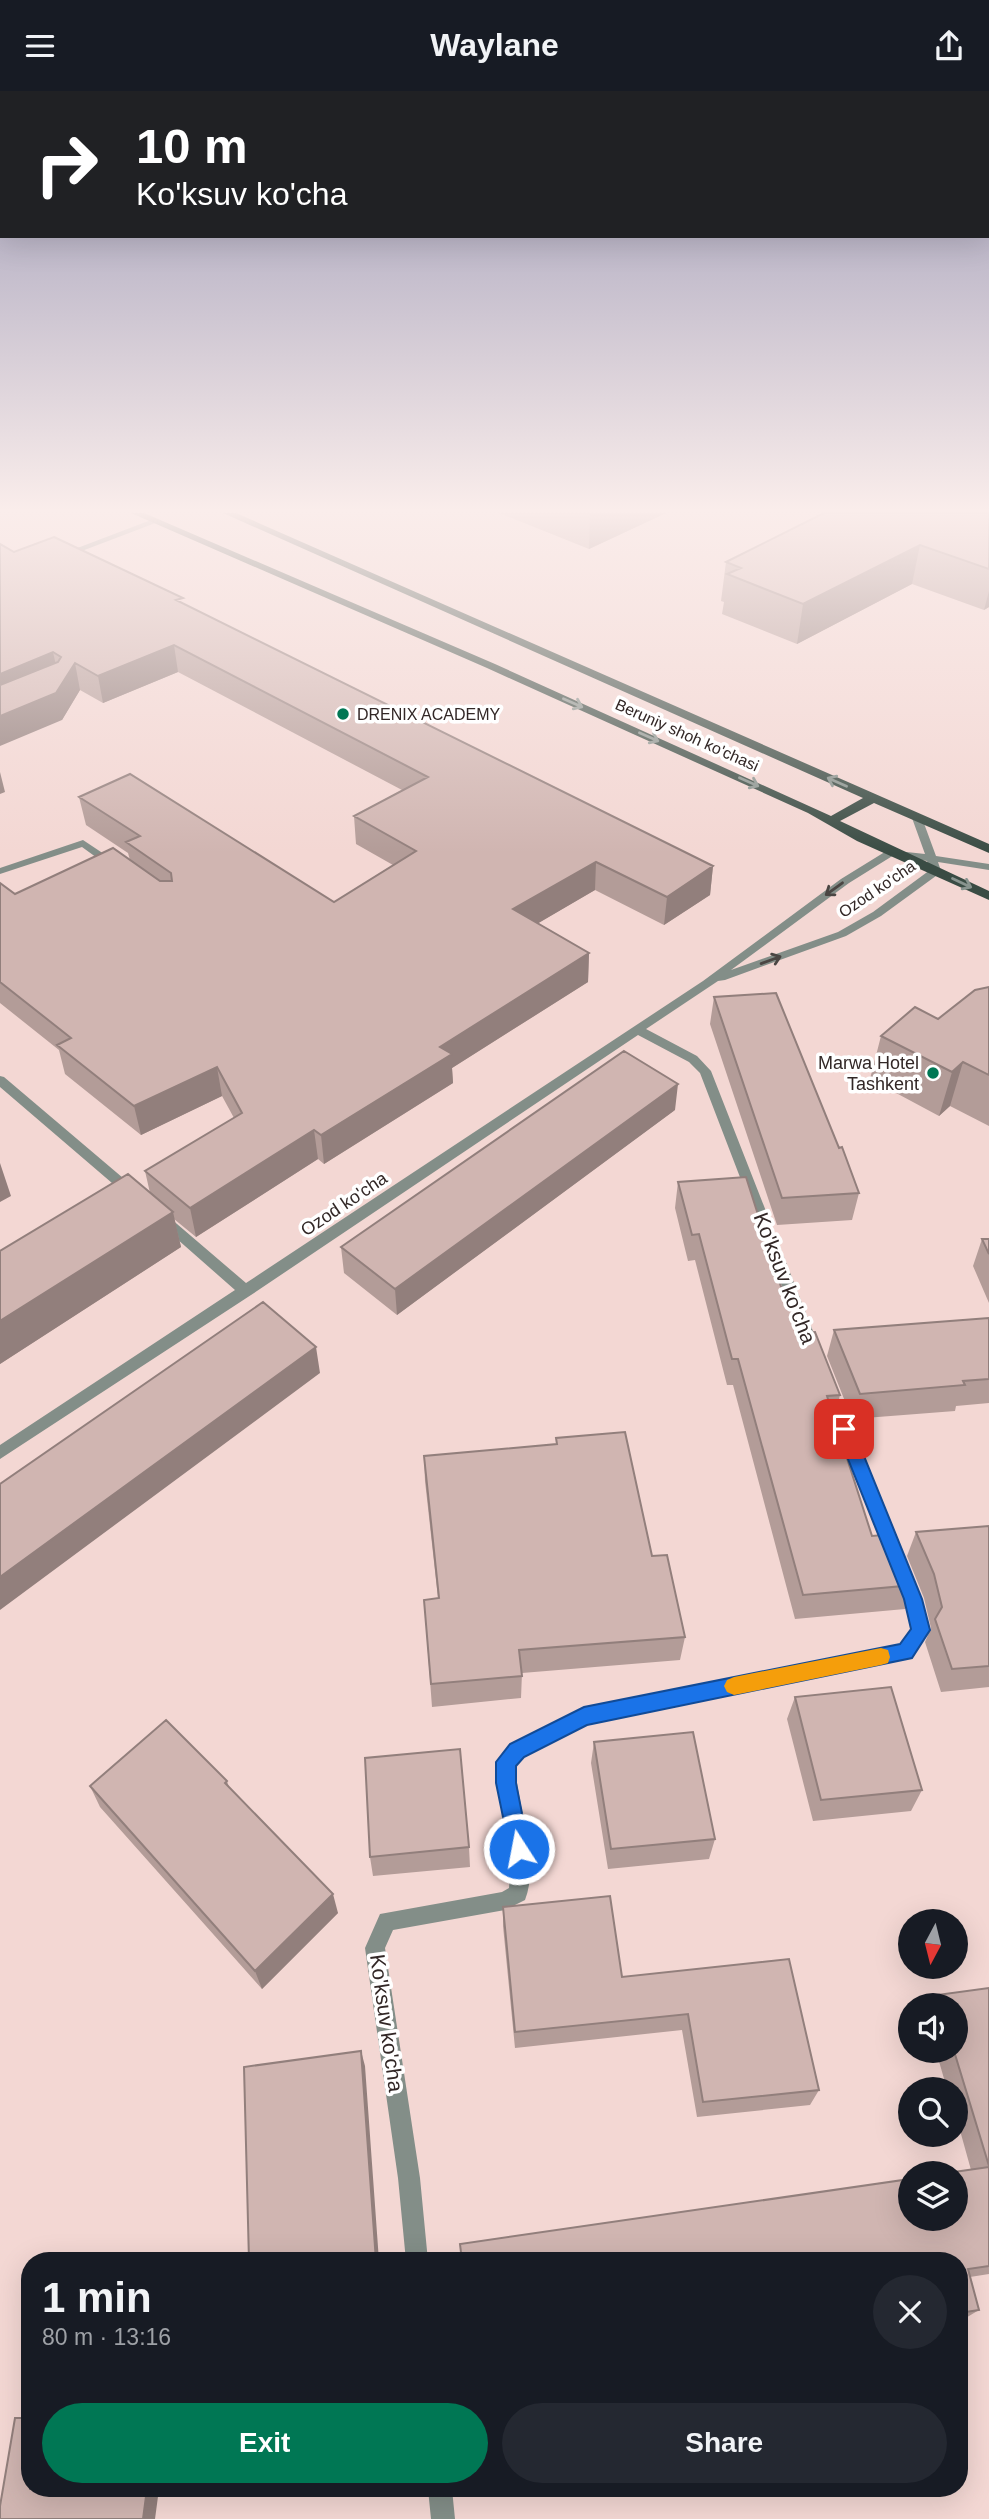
<!DOCTYPE html>
<meta charset="utf-8">
<style>
body{margin:0;font-family:Helvetica,sans-serif;background:#242831;color:#f1f3f6;height:100vh;display:flex;flex-direction:column;font-size:26px;white-space:nowrap}
*{box-sizing:border-box;margin:0}
p{font-size:23px;color:#9ea1a6}
.icon{flex:none;width:38px;height:38px;fill:none;stroke:currentColor;stroke-width:2;stroke-linecap:round;stroke-linejoin:round}
.map{position:relative;flex:1;overflow:hidden}
.sheet{position:absolute;left:21px;top:2161px;width:947px;height:245px;display:flex;flex-direction:column;background:#171b24;border-radius:28px;box-shadow:0 7px 28px #0002}
.sheet>*{flex:none}
.top-card{position:absolute;left:0px;top:0px;width:990px;height:147px;box-shadow:0 7px 28px #0002;background:#202124;color:#fff;overflow:hidden}
.needle{width:46px;rotate:187deg}
.tools{position:absolute;left:898px;top:1818px;display:grid;gap:14px}
.tools a{display:grid;place-items:center;width:70px;height:70px;border-radius:50%;background:#171b24;box-shadow:0 7px 28px #0002;font-size:35px}
.pin{position:absolute;display:grid;place-items:center;width:60px;height:60px;color:#fff;margin:-30px;border-radius:14px;box-shadow:0 4px 10px #0006}
.me{position:absolute;width:77px;margin:-38px;rotate:349deg;stroke-linejoin:round;filter:drop-shadow(0 0 5px #0008)}
.turn{display:flex;align-items:center;gap:24px;height:147px;padding:0 21px;font-size:32px}
.turn .icon{width:91px;height:91px;stroke-width:2.5}
.turn b{display:block;font-size:49px;line-height:60px}
.round{display:grid;place-items:center;flex:none;width:74px;height:74px;border-radius:37px;background:#242831}
.overview{display:flex;align-items:center;justify-content:space-between;height:119px;padding:0 21px}
h1{font-size:42px;font-weight:800;line-height:52px}
.cta{display:flex;gap:14px;margin-top:auto;padding:14px 21px}
.cta a{flex:1;height:80px;border-radius:42px;background:#007754;color:#fff;font-size:28px;font-weight:800;line-height:80px;text-align:center}
.cta a+a{background:#242831;color:#f1f3f6}
header{display:flex;justify-content:space-between;align-items:center;height:91px;padding:0 21px;background:#171b24;font-size:32px;font-weight:800}
.map>svg:first-child{display:block}
.lines{fill:none;stroke-linecap:round;stroke-linejoin:round}
.minor{fill:#838e88;fill-rule:evenodd}
.primary{fill:#3a4c44;fill-rule:evenodd}
.wall{fill:#b39c98}
.shaded-wall{fill:#927f7c}
.building{fill:#d0b5b1;stroke:#927f7c;stroke-width:2}
.oneway{stroke:#89948f}
.oneway2{stroke:#4a4643}
.route{fill:#1a73e8;stroke:#114b97;stroke-width:2}
.slow{fill:#f59e0b}
.poi-dot{fill:#007754;stroke:#fff;stroke-width:2.5}
.labels{text-anchor:middle;dominant-baseline:central;stroke-width:7;stroke-linejoin:round;paint-order:stroke}
.far-poi-label{font-size:16px;fill:#322726;stroke:#fff;text-anchor:start}
.far-street-label{font-size:16px;fill:#322726;stroke:#fff}
.poi-label{font-size:18px;fill:#322726;stroke:#fff;text-anchor:end}
.street-label{font-size:18px;fill:#322726;stroke:#fff}
.near-street-label{font-size:21px;fill:#322726;stroke:#fff}
</style>
<header><svg class="icon" aria-label="menu" viewBox="0 0 24 24"><path d="M4 6h16M4 12h16M4 18h16"/></svg>Waylane<svg class="icon" aria-label="share" viewBox="0 0 24 24"><path d="M12 15V3M7 8l5-5 5 5M5 13v7h14v-7"/></svg></header>
<div class="map">
<svg width="989" height="2428" viewBox="0 0 989 2428">
<rect width="100%" height="100%" fill="#f3d7d3"/>
<g class="lines">
<path class="minor" d="M 151,429 L 158,431 L 66,466 L 59,464 Z
M 917,724 L 922,727 L 936,765 L 989,773 L 989,779 L 938,771 L 941,780 L 940,782 L 881,825 L 846,845 L 725,889 L 718,890 L 646,938 L 697,965 L 711,980 L 820,1258 L 818,1262 L 808,1262 L 806,1258 L 700,982 L 689,971 L 638,944 L 251,1204 L 0,1368 L 0,1354 L 235,1199 L 160,1133 L 158,1130 L 160,1127 L 170,1127 L 246,1192 L 703,890 L 841,788 L 888,759 L 925,763 L 912,727 ZM 894,764 L 927,770 L 930,779 L 873,821 L 838,841 L 731,879 L 849,792 Z
M 83,749 L 119,773 L 119,777 L 111,777 L 82,756 L 0,783 L 0,777 Z
M 0,985 L 4,986 L 136,1098 L 138,1101 L 136,1104 L 126,1104 L 0,996 Z
M 829,1294 L 834,1296 L 836,1300 L 901,1460 L 899,1465 L 893,1467 L 887,1465 L 885,1460 L 822,1300 L 824,1296 Z
M 904,1478 L 910,1480 L 912,1485 L 929,1540 L 911,1566 L 586,1633 L 523,1665 L 515,1674 C 517,1714 540,1771 525,1809 L 505,1819 L 393,1839 L 385,1857 L 420,2087 L 428,2170 L 406,2170 L 398,2087 L 365,1857 L 380,1823 L 502,1801 L 509,1797 L 511,1770 L 497,1671 L 511,1653 L 584,1617 L 900,1554 L 912,1538 L 896,1485 L 898,1480 Z
M 428,2398 L 452,2398 L 455,2428 L 431,2428 Z"/>
<path class="primary" d="M 131,422 L 144,422 L 495,573 L 831,725 L 863,707 L 223,422 L 236,422 L 989,753 L 989,762 L 874,712 L 840,730 L 989,800 L 989,809 L 857,750 L 808,722 L 487,577 Z"/>
</g>
<path class="wall" d="M 499,422 L 666,422 L 589,458 Z
M 989,422 L 989,516 L 984,519 L 912,493 L 797,553 L 722,523 L 724,511 L 721,510 L 726,471 Z
M 14,461 L 184,513 L 713,775 L 710,804 L 664,834 L 595,799 L 538,832 L 589,862 L 588,891 L 452,977 L 453,992 L 324,1073 L 318,1068 L 196,1146 L 174,1128 L 181,1156 L 0,1273 L 0,1160 L 150,1102 L 145,1080 L 234,1027 L 222,1005 L 141,1044 L 65,983 L 59,959 L 0,912 L 0,792 L 15,803 L 130,769 L 128,762 L 86,734 L 79,706 L 334,811 L 393,774 L 356,753 L 354,725 L 402,699 L 178,581 L 103,612 L 80,599 L 62,629 Z
M 989,896 L 989,1035 L 950,1015 L 939,1025 L 870,988 L 881,945 L 938,928 Z
M 714,906 L 839,1057 L 859,1102 L 852,1129 L 777,1134 L 710,933 Z
M 675,1019 L 397,1224 L 344,1182 L 341,1156 Z
M 678,1091 L 783,1202 L 802,1242 L 840,1304 L 834,1326 L 872,1445 L 914,1494 L 905,1518 L 795,1528 L 733,1294 L 727,1294 L 695,1169 L 688,1170 L 675,1117 Z
M 982,1148 L 989,1148 L 989,1212 L 973,1175 Z
M 989,1227 L 989,1312 L 956,1315 L 955,1320 L 852,1328 L 827,1265 L 834,1239 Z
M 556,1347 L 652,1465 L 685,1546 L 680,1569 L 522,1582 L 521,1607 L 432,1616 L 424,1509 L 438,1507 L 425,1390 L 424,1365 L 556,1353 Z
M 989,1435 L 989,1596 L 941,1601 L 925,1551 L 931,1537 L 924,1507 L 907,1465 L 916,1441 Z
M 795,1606 L 922,1699 L 911,1720 L 813,1730 L 787,1628 Z
M 594,1651 L 715,1748 L 709,1768 L 608,1778 L 591,1672 Z
M 227,1690 L 229,1696 L 338,1822 L 262,1898 L 100,1716 L 90,1695 Z
M 469,1756 L 470,1776 L 373,1785 L 370,1766 Z
M 503,1816 L 622,1886 L 819,1999 L 810,2014 L 697,2026 L 682,1939 L 515,1957 L 503,1835 Z
M 989,1897 L 989,2183 L 970,2186 L 979,2219 L 964,2228 L 959,2229 L 959,2170 L 971,2079 L 956,2025 L 956,1998 L 947,1998 L 936,1960 L 956,1960 L 956,1914 L 929,1914 L 937,1904 Z"/>
<path class="shaded-wall" d="M 590,422 L 666,422 L 589,458 Z
M 920,454 L 912,493 L 797,553 L 803,513 Z
M 989,500 L 989,516 L 984,519 Z
M 174,554 L 178,581 L 103,612 L 98,585 Z
M 53,561 L 59,588 L 0,612 L 0,583 Z
M 75,572 L 80,599 L 62,629 L 0,655 L 0,625 Z
M 0,681 L 5,701 L 0,703 Z
M 596,771 L 595,799 L 513,847 L 513,818 Z
M 713,775 L 710,804 L 664,834 L 667,806 Z
M 589,862 L 588,891 L 452,977 L 453,992 L 324,1073 L 321,1044 L 440,956 Z
M 963,971 L 950,1015 L 939,1025 L 952,981 Z
M 217,976 L 222,1005 L 141,1044 L 134,1015 Z
M 678,993 L 675,1019 L 397,1224 L 395,1198 Z
M 314,1039 L 318,1068 L 196,1146 L 190,1117 Z
M 0,1072 L 11,1105 L 0,1111 Z
M 173,1121 L 181,1156 L 0,1273 L 0,1230 Z
M 316,1256 L 320,1282 L 0,1519 L 0,1486 Z
M 333,1803 L 338,1822 L 262,1898 L 255,1880 Z
M 361,1960 L 365,1975 L 379,2170 L 376,2170 Z
M 147,2398 L 159,2398 L 155,2428 L 143,2428 Z"/>
<path class="building" d="M 824,422 L 989,422 L 989,478 L 920,454 L 803,513 L 727,483 L 741,477 L 726,471 Z
M 54,446 L 183,507 L 176,509 L 713,775 L 667,806 L 596,771 L 513,818 L 589,862 L 440,956 L 452,963 L 321,1044 L 314,1039 L 190,1117 L 145,1080 L 242,1022 L 217,976 L 134,1015 L 57,954 L 71,947 L 0,891 L 0,792 L 15,803 L 113,757 L 160,790 L 172,790 L 171,782 L 126,751 L 140,745 L 79,706 L 130,683 L 334,811 L 416,760 L 354,725 L 428,686 L 174,554 L 98,585 L 75,572 L 56,602 L 0,625 L 0,594 L 58,571 L 61,566 L 53,561 L 0,583 L 0,453 L 14,461 Z
M 989,896 L 989,984 L 963,971 L 952,981 L 881,945 L 915,916 L 938,928 L 975,899 Z
M 776,902 L 839,1057 L 842,1056 L 859,1102 L 782,1107 L 714,906 Z
M 624,960 L 678,993 L 395,1198 L 341,1156 Z
M 128,1083 L 173,1121 L 0,1230 L 0,1160 Z
M 746,1086 L 783,1202 L 790,1202 L 802,1242 L 815,1241 L 840,1304 L 827,1305 L 872,1445 L 895,1443 L 914,1494 L 803,1504 L 738,1268 L 732,1268 L 699,1143 L 692,1144 L 678,1091 Z
M 982,1148 L 989,1148 L 989,1163 Z
M 263,1211 L 316,1256 L 0,1486 L 0,1393 Z
M 989,1227 L 989,1288 L 963,1290 L 965,1294 L 860,1303 L 834,1239 Z
M 625,1341 L 652,1465 L 667,1464 L 685,1546 L 519,1559 L 522,1585 L 431,1593 L 424,1509 L 439,1507 L 424,1365 L 557,1353 L 556,1347 Z
M 989,1435 L 989,1575 L 952,1578 L 935,1528 L 942,1516 L 934,1483 L 916,1441 Z
M 891,1596 L 922,1699 L 821,1709 L 795,1606 Z
M 166,1629 L 227,1690 L 225,1692 L 333,1803 L 255,1880 L 90,1695 Z
M 693,1641 L 715,1748 L 611,1758 L 594,1651 Z
M 460,1658 L 469,1756 L 370,1766 L 365,1667 Z
M 610,1805 L 622,1886 L 789,1868 L 819,1999 L 703,2011 L 688,1923 L 515,1941 L 503,1816 Z
M 989,1897 L 989,2075 L 954,1960 L 956,1960 L 956,1914 L 940,1914 L 937,1904 Z
M 361,1960 L 376,2170 L 249,2170 L 244,1976 Z
M 989,2076 L 989,2175 L 968,2178 L 979,2219 L 959,2222 L 959,2170 L 462,2170 L 460,2153 L 910,2088 L 910,2128 L 956,2128 L 956,2082 L 947,2082 Z
M 15,2327 L 30,2327 L 30,2398 L 147,2398 L 143,2428 L 0,2428 L 0,2415 Z"/>
<defs><path id="oneway-shaft" d="M-6 0H5M1.5-3L5.5 0L1.5 3" fill="none" stroke-width="1.6" stroke-linecap="round" stroke-linejoin="round" transform="scale(1.75)"/></defs>
<g class="oneway">
<use href="#oneway-shaft" transform="translate(573 612) rotate(24)"/>
<use href="#oneway-shaft" transform="translate(649 646) rotate(24)"/>
<use href="#oneway-shaft" transform="translate(749 691) rotate(24)"/>
<use href="#oneway-shaft" transform="translate(837 691) rotate(-156)"/>
<use href="#oneway-shaft" transform="translate(962 792) rotate(25)"/>
</g>
<g class="oneway2">
<use href="#oneway-shaft" transform="translate(834 798) rotate(144)"/>
<use href="#oneway-shaft" transform="translate(771 869) rotate(-20)"/>
</g>
<linearGradient id="sky" x2="0" y2="1"><stop stop-color="#9c9ab6"/><stop offset="0.55" stop-color="#faedeb"/><stop offset="1" stop-color="#faedeb" stop-opacity="0"/></linearGradient>
<rect width="989" height="762" fill="url(#sky)"/>
<path class="route" d="M 844,1331 L 853,1338 L 922,1508 L 930,1539 L 912,1567 L 587,1634 L 524,1666 L 516,1675 L 516,1692 L 529,1758 L 526,1765 L 519,1768 L 511,1765 L 496,1692 L 496,1671 L 510,1653 L 584,1616 L 900,1553 L 911,1538 L 904,1508 L 836,1338 Z"/>
<path class="slow" d="M 881,1557 L 888,1559 L 890,1566 L 888,1572 L 881,1574 L 734,1604 L 727,1601 L 724,1595 L 727,1589 L 734,1586 Z"/>
<g class="poi-dot">
<circle cx="343" cy="623" r="7"/>
<circle cx="933" cy="982" r="7"/>
</g>
<g class="labels">
<g class="far-poi-label">
<text x="357" y="623">DRENIX ACADEMY</text>
</g>
<g class="far-street-label">
<text transform="translate(687 644) rotate(24)">Beruniy shoh ko'chasi</text>
<text transform="translate(877 798) rotate(-34)">Ozod ko'cha</text>
</g>
<g class="poi-label">
<text x="919" y="972">Marwa Hotel<tspan x="919" dy="21">Tashkent</tspan></text>
</g>
<g class="street-label">
<text transform="translate(344 1113) rotate(-34)">Ozod ko'cha</text>
</g>
<g class="near-street-label">
<text transform="translate(785 1187) rotate(69)">Ko'ksuv ko'cha</text>
<text transform="translate(387 1932) rotate(82)">Ko'ksuv ko'cha</text>
</g>
</g>
</svg>
<div class="tools">
<a><svg class="needle" viewBox="-14 -14 28 28"><path d="M0-13l5 13h-10z" fill="#e53935"/><path d="M0 13l5-13h-10z" fill="#9ea1a6"/></svg></a>
<a><svg class="icon" aria-label="sound" viewBox="0 0 24 24"><path d="M4 9h4l5-4v14l-5-4H4zM17 9q2 3 0 6"/></svg></a>
<a><svg class="icon" aria-label="search" viewBox="0 0 24 24"><circle cx="10" cy="10" r="6"/><path d="M15 15l6 6"/></svg></a>
<a><svg class="icon" aria-label="layers" viewBox="0 0 24 24"><path d="M12 4l9 5-9 5-9-5zM3 14l9 5 9-5"/></svg></a>
</div>
<div class="pin" style="left:844px;top:1338px;background:#d93025"><svg class="icon" aria-label="arrive" viewBox="0 0 24 24"><path d="M6 21V4h12l-3 4 3 4H6"/></svg></div>
<svg class="me" style="left:519px;top:1758px" viewBox="-20 -20 40 40"><circle r="17" fill="#1a73e8" stroke="#fff" stroke-width="3"/><path d="M0-11L8 9 0 5-8 9z" fill="#fff"/></svg>
<div class="top-card">
<div class="turn"><svg class="icon" aria-label="right" viewBox="0 0 24 24"><path d="M7 20v-9h11M14 6l5 5-5 5"/></svg><div><b>10 m</b>Ko'ksuv ko'cha</div></div>
</div>
<section class="sheet">
<div class="overview"><div><h1>1 min</h1><p>80 m · 13:16</p></div><a class="round"><svg class="icon" aria-label="close" viewBox="0 0 24 24"><path d="M6 6l12 12M18 6L6 18"/></svg></a></div>
<div class="cta"><a>Exit</a><a>Share</a></div>
</section>
</div>
